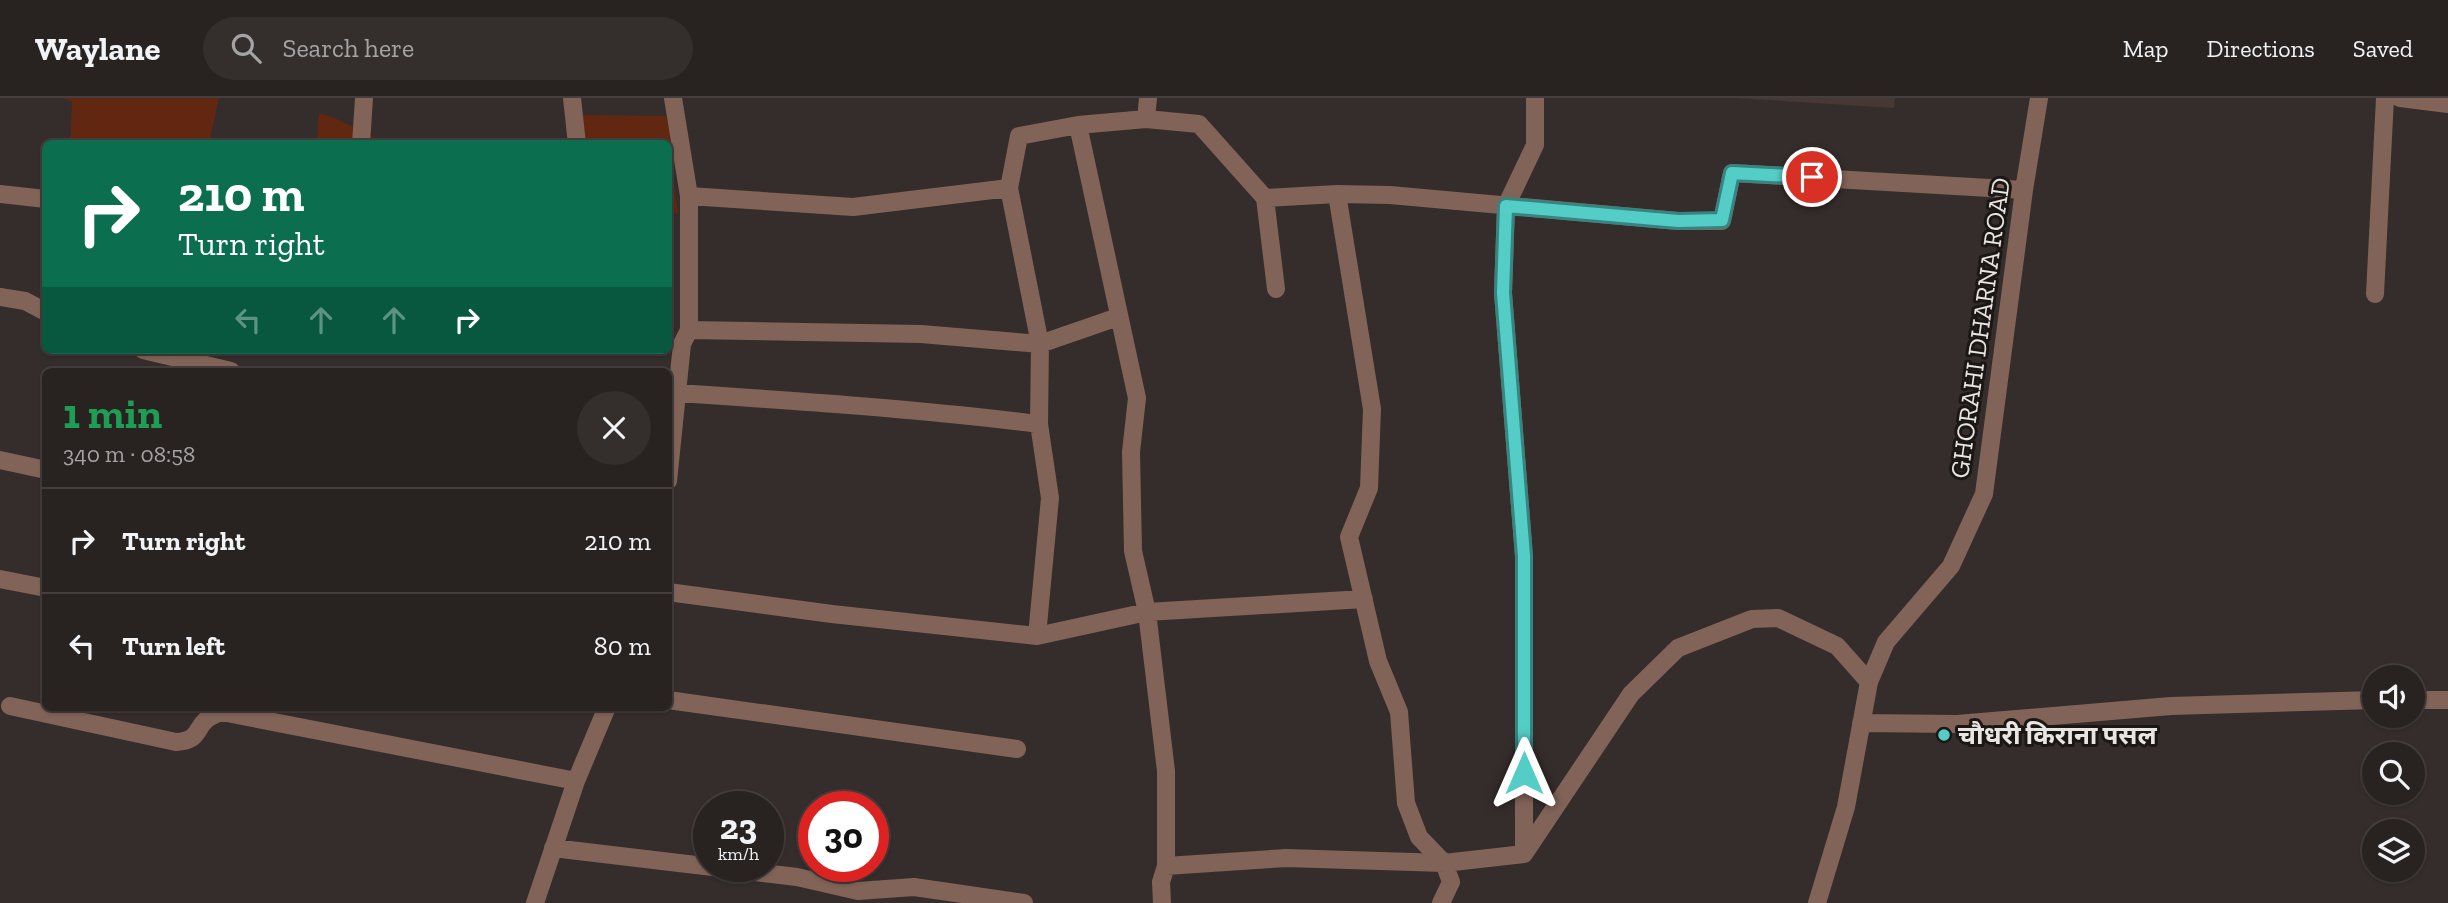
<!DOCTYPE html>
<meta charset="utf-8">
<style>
body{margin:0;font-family:"Zilla Slab","Noto Sans Devanagari",serif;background:#342f2d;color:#f1f3f6;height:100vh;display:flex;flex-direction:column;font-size:26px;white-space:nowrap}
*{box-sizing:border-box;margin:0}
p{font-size:23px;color:#a5a4a5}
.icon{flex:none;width:38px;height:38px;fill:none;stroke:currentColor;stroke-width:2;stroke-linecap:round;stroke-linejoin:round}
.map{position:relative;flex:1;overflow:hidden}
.details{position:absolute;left:42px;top:270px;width:630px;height:343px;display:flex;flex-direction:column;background:#282220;border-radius:10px;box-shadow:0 2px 5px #0004,0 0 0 2px #443f3e}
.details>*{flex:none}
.banner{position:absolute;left:42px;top:42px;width:630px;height:214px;border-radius:10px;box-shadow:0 2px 5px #0004,0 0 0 2px #443f3e;background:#0b6e4f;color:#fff;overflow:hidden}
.fabs{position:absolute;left:2362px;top:567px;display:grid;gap:14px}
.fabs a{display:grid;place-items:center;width:63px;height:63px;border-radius:50%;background:#282220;box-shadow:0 2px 5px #0004,0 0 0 2px #443f3e;font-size:35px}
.speed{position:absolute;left:693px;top:693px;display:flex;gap:14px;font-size:35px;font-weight:700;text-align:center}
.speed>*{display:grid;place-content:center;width:91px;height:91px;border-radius:50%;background:#282220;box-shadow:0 2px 5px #0004,0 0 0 2px #443f3e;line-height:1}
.speed small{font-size:18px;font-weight:400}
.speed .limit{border:10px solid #d22;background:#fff;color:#111}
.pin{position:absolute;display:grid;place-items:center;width:60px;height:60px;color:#fff;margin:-30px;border:4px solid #fff;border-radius:50%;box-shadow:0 2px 7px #0007}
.me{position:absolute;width:77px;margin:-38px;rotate:0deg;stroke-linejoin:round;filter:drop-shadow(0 0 5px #0008)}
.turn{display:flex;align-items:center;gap:24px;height:147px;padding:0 21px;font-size:32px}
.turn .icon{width:91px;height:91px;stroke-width:2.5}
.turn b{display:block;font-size:49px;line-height:60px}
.lanes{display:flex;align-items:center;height:66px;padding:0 21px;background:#0003;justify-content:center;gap:35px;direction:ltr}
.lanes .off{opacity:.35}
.round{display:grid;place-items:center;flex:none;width:74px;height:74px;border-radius:37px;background:#342f2d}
.headline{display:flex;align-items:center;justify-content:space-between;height:119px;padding:0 21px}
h1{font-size:42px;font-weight:800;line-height:52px;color:#1e9e55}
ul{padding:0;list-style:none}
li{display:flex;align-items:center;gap:21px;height:105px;padding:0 21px;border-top:2px solid #443f3e}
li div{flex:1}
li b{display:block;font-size:26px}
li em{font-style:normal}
header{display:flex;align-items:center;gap:42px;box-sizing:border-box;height:98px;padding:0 35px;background:#282220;border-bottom:2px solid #443f3e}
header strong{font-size:33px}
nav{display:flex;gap:38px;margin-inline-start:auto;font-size:24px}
.search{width:490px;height:63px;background:#342f2d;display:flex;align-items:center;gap:18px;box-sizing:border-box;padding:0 24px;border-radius:38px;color:#a5a4a5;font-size:26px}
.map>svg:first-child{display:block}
.built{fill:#463834}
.green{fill:#612711}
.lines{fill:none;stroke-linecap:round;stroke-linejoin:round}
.street{stroke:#826358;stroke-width:18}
.route-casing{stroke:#378581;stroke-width:18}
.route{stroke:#54cdc7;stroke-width:12}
.poi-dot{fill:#54cdc7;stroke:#1a1715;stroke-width:2.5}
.labels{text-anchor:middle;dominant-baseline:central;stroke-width:6;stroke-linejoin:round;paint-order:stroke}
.street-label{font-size:26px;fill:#e9e5e3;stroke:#1a1715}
.poi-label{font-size:26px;font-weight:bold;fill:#e9e5e3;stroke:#1a1715;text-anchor:start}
</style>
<header>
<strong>Waylane</strong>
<div class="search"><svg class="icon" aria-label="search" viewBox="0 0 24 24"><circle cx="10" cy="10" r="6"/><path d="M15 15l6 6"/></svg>Search here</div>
<nav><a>Map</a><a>Directions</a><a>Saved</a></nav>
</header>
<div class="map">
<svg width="2448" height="805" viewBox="0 0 2448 805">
<rect width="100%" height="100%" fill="#352d2b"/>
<path class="built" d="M 1735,0 L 1895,0 L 1894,10 Z"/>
<path class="green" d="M 61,0 L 219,0 L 209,45 L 70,46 L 72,3 Z
M 319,15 C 347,22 364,38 389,45 L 317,46 Z
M 579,17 L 666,18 L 670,33 L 671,58 L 678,115 L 669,117 L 668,46 L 582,45 Z"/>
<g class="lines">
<path class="street" d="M 572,0 L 577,46
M 1148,0 L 1146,21 L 1078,27 L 1137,300 L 1131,354 L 1133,453 L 1147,514 L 1166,673 L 1166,768 L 1286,760 L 1444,765
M 2400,0 L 2448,6
M 1146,21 L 1199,26 L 1265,100 L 1337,96 L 1390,97 L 1678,123 L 1722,123 L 1732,75 L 2024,92
M 361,46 L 364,0
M 1009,90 L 1040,246 L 1039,326 L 1050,400 L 1037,538
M 0,96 L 46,101
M 1337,96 L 1372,311 L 1369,390 L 1349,439 L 1378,563 L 1399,614 L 1406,705 L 1419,739 L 1444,765
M 689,98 L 853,109 L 1009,90 L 1019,38 L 1078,27
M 1265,100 L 1276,191
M 2375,196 L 2385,0
M 0,199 L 25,203 L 46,214
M 689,232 L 921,236 L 1040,246 L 1118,219
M 143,252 L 231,273
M 677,295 C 798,303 919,311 1039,326
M 0,362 L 46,372
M 668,383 L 682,246 L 689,232 L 689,98 L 673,0
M 0,481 L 46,490
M 668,494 L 832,516 L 1037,538 L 1147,514 L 1364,501
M 668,602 L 1017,651
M 2413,602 L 2448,602
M 10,608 L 176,644 C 207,642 190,623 222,614 L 576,683
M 1861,625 L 1957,626 L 2171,608 L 2375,602
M 553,750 L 797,779 L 858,793 L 914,789 L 1024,805
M 1524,756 L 1524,459 L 1503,195 L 1506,108 L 1535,47 L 1535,0
M 535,805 L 576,683 L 607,609
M 1162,805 L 1161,784 L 1166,768
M 1441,805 L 1451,784 L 1444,765 L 1524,756 L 1631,596 L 1678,550 L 1752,521 L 1778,520 L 1837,548 L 1869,584
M 1817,805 L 1846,709 L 1869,584 L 1886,544 L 1951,468 L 1984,396 L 2024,92 L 2039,0"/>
</g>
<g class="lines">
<defs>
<path id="route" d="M 1524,675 L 1524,458 L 1503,195 L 1506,108 L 1678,123 L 1722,122 L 1732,75 L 1812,79"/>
</defs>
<use href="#route" class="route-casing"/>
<use href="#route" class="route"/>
</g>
<circle class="poi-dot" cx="1944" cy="637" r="7"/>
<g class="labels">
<g class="street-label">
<text transform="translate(1980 230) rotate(-82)">GHORAHI DHARNA ROAD</text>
</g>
<g class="poi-label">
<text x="1958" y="637">चौधरी किराना पसल</text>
</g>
</g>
</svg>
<div class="fabs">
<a><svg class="icon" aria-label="sound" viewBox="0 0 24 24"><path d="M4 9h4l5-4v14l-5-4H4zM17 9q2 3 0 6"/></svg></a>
<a><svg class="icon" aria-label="search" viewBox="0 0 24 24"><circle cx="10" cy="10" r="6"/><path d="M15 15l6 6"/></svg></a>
<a><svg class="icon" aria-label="layers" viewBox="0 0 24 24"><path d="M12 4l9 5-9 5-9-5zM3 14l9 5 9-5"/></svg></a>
</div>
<div class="speed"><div>23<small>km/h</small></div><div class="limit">30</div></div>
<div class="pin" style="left:1812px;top:79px;background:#d93025"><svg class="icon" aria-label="arrive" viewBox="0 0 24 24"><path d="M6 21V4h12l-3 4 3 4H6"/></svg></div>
<svg class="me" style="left:1524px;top:675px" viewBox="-20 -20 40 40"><path d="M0-17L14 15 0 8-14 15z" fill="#54cdc7" stroke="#fff" stroke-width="4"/></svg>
<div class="banner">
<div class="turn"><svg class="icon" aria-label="right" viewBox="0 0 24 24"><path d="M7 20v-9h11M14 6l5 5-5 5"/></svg><div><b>210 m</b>Turn right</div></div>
<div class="lanes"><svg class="icon off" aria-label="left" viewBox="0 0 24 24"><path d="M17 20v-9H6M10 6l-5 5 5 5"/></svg><svg class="icon off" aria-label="ahead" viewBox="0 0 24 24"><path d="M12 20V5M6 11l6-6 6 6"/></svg><svg class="icon off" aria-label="ahead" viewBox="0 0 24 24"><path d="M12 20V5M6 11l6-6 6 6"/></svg><svg class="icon" aria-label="right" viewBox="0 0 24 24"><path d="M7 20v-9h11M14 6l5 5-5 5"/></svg></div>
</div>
<section class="details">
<div class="headline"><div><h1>1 min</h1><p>340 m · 08:58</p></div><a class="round"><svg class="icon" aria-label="close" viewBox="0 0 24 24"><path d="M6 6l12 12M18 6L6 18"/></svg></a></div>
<ul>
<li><svg class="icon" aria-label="right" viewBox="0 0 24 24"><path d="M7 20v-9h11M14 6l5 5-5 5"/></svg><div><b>Turn right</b></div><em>210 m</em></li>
<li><svg class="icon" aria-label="left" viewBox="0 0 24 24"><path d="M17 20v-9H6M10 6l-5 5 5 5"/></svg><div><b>Turn left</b></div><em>80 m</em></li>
</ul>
</section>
</div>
